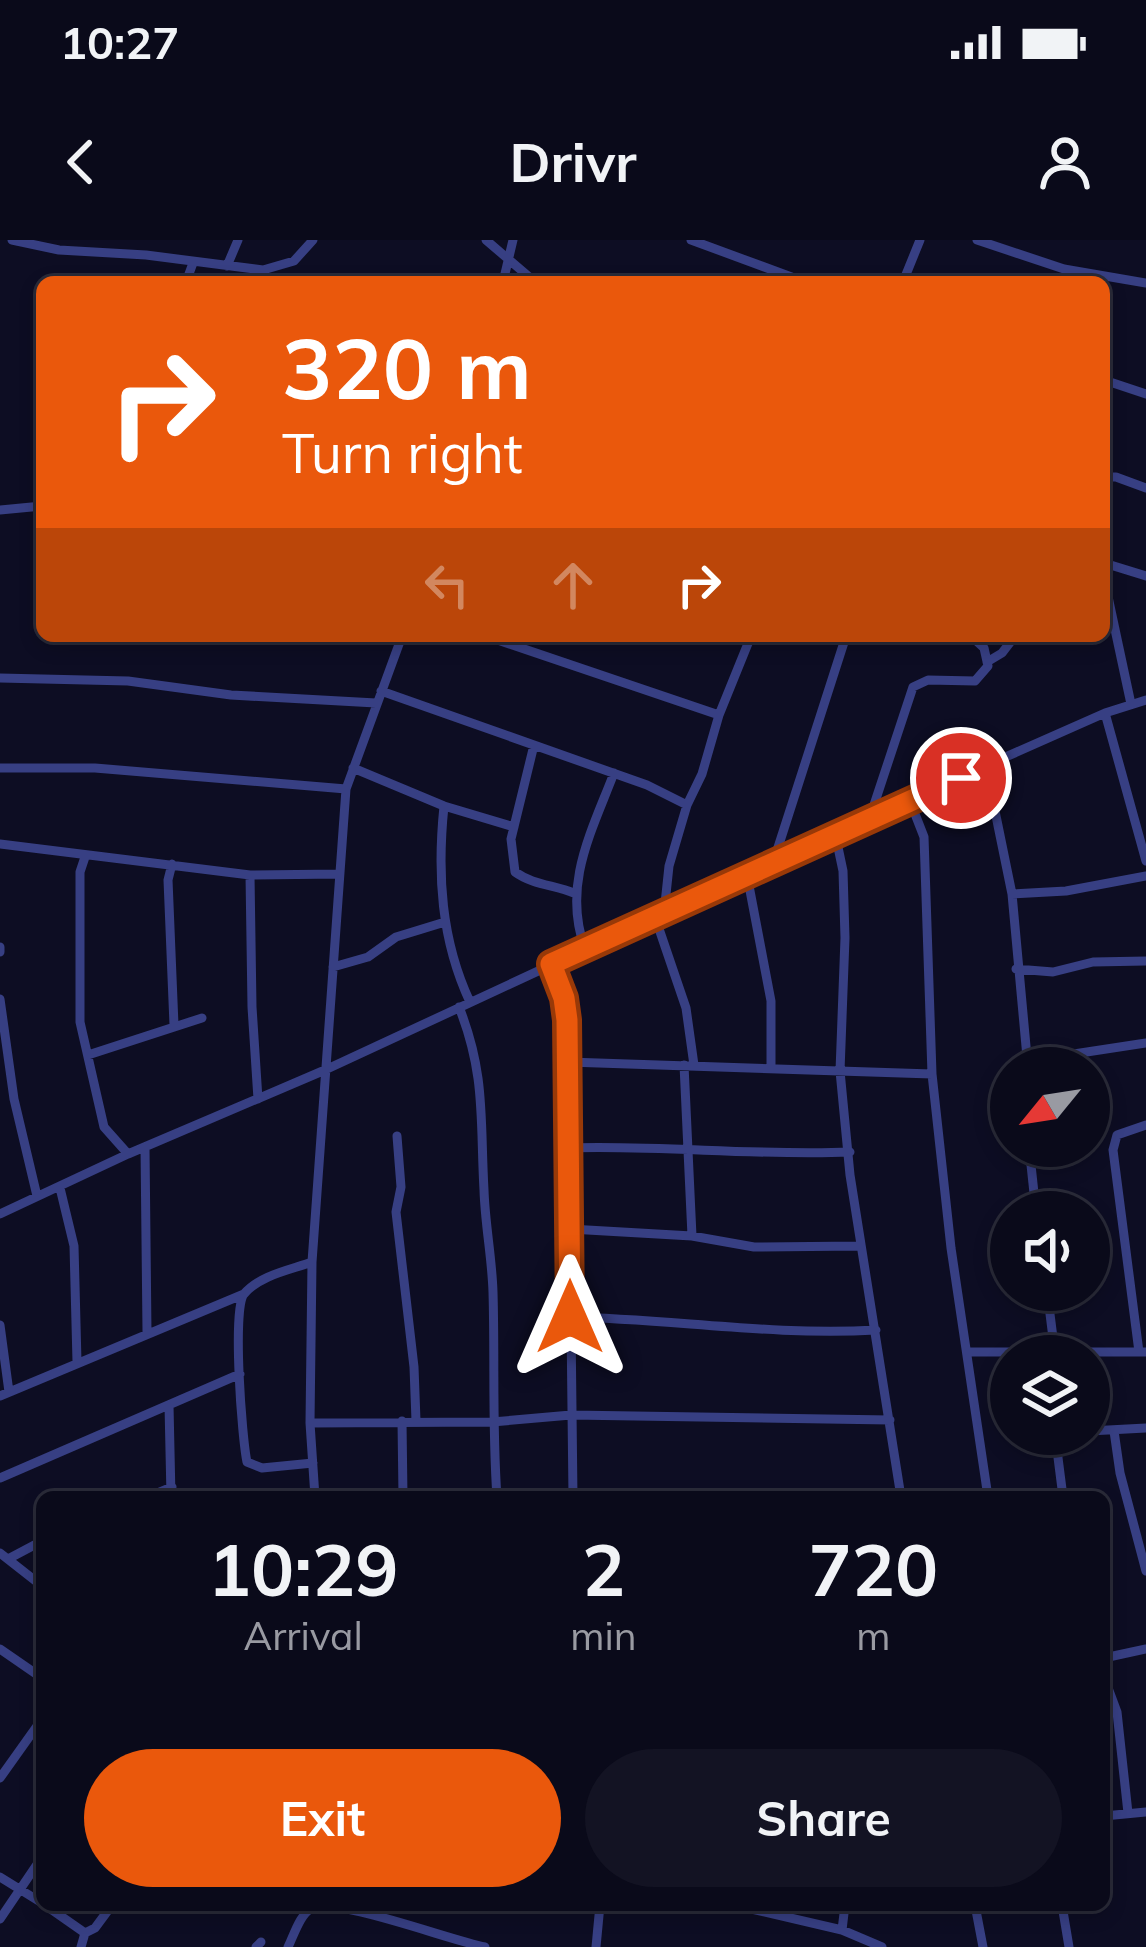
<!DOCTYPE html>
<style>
body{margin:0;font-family:Mulish,sans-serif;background:#131323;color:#f1f3f6;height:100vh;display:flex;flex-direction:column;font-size:45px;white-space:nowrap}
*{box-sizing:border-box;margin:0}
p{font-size:39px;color:#999aa2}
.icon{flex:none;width:66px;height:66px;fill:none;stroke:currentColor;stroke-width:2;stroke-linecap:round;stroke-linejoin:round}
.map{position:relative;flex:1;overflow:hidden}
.side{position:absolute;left:36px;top:1251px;width:1074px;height:420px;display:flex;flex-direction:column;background:#0a0a1a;border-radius:18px;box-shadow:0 6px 18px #0003,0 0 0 3px #2a2b39}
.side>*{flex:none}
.top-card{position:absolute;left:36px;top:36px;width:1074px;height:366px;border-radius:18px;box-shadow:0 6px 18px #0003,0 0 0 3px #2a2b39;background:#ea580c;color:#fff;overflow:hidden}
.needle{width:78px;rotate:240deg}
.tools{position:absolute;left:990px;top:807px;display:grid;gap:24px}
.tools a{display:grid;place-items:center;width:120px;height:120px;border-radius:50%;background:#0a0a1a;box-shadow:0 6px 18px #0003,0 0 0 3px #2a2b39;font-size:60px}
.pin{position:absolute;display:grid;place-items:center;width:102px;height:102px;color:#fff;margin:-51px;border:6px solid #fff;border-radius:50%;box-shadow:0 3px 12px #0007}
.me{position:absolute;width:132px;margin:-66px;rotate:0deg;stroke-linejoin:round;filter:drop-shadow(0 0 9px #0008)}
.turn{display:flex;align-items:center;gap:42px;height:252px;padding:0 48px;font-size:54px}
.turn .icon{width:156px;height:156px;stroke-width:2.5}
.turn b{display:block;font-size:84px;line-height:102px}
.lanes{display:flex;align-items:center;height:114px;padding:0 48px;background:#0003;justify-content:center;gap:60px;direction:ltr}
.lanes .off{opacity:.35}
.eta{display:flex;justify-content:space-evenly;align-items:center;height:204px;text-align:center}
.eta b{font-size:72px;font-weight:700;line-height:84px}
.primary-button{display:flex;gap:24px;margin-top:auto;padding:24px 48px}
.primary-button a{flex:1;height:138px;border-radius:72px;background:#ea580c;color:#fff;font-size:48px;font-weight:700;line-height:138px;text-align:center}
.primary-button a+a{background:#131323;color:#f1f3f6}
.status{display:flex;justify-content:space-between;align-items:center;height:84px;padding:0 60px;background:#0a0a1a;direction:ltr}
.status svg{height:33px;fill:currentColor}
header{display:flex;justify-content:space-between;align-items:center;height:156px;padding:0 48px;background:#0a0a1a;font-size:54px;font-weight:700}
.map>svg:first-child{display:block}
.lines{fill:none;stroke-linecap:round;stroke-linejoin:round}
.street{stroke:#373f83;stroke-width:9}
.route-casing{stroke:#983908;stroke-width:30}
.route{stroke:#ea580c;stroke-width:21}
</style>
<div class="status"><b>10:27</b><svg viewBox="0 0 49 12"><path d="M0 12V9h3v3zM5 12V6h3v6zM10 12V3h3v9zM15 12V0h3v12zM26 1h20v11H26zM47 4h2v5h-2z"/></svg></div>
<header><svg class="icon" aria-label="back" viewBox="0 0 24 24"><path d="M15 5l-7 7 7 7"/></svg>Drivr<svg class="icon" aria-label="person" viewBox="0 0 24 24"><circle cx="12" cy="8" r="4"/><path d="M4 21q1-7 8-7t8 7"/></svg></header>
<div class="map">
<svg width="1146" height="1707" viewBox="0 0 1146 1707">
<rect width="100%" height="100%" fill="#0d0d23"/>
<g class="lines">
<path class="street" d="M 12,0 L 59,10 L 146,15 L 263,30 L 294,21 L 313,0
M 486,0 L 535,42
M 691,0 L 805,42
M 977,0 L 1064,29 L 1146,43
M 227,26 L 238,0
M 186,42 L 193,23
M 503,42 L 513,0
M 903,42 L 920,0
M 1104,140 L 1146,154
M 1104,237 L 1116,237 L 1146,248
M 0,270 L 42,266
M 1104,323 L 1146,336
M 1104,338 L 1131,464
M 486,396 L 719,475
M 987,422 L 1002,413 L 1015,396
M 0,438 L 128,441 L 231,455 L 376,463
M 381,451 L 647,545 L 687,565
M 1105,473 L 1146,621
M 534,505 L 511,599 L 515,632 C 533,645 555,645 574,653
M 986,527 L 1012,654 L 1028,828
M 0,528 L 95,528 L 346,549
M 353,528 L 444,566 L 514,587
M 910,561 L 924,597 L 932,834 L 951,1008 L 988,1257
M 444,566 C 437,634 441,700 470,762
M 870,577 L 913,447 L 928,440 L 975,441 L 988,426 L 984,408 L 971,396
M 835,593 L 843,631 L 845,698 L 840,831 L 850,935 L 901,1257
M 0,604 L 250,635 L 339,634
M 85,617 L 80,632 L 80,782 L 104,887 L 128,914
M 773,623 L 846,396
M 172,624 L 168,640 L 174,785
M 250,635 L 252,767 L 258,859
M 747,635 L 771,761 L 771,826
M 1012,654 L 1066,651 L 1146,636
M 664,673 L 669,626 L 687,565 L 702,534 L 719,475 L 751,396
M 655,677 L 686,768 L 694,825
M 0,707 L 0,712
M 585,709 C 562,645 591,593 614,533
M 551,725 L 564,757 L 568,822
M 333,727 L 368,717 L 396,697 L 445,682
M 1016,729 L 1053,732 L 1093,722 L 1146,721
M 0,759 L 14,859 L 37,956
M 459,767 C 486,835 480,880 484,950 C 485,984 492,1018 493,1052 C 495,1121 492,1188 497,1257
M 88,815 L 202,778
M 1028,821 L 1146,803
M 684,825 L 692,996
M 397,896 L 401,947 L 396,972 L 414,1127 L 416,1181
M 1029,906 L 1036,972
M 145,907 L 147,1092
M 569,908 C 663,905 755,916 850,912
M 60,948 L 74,1006 L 77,1122
M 0,974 L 128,914 L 325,830 L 870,577 L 1105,473 L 1146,460
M 570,989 L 692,996 L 754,1007 L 859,1006
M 312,1022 C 290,1030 260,1035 244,1054 C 232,1069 242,1199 247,1222 L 262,1228 L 313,1223
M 1047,1050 L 1055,1114
M 570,1077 C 672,1079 773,1096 876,1090
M 0,1085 L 9,1152
M 969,1112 L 1146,1112
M 1139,1112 L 1113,910 L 1117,895 L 1146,885
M 0,1156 L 244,1054
M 169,1165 L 171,1257
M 402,1181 L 403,1257
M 310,1183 L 492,1182 L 571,1175 L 890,1180
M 1089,1191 L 1146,1188
M 1114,1191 L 1120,1233 L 1146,1331
M 1055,1194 L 1063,1257
M 0,1238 L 240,1134
M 148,1257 L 172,1247
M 315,1257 L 310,1183 L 312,1022 L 346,549 L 402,396
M 573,1257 L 568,822 L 932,834
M 0,1313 L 42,1346
M 8,1319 L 42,1301
M 0,1409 L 42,1438
M 1104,1418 L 1146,1409
M 1104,1437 L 1117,1472 L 1128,1573
M 0,1538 L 42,1479
M 1104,1576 L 1146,1572
M 0,1637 L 42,1663
M 45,1665 L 85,1693 L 81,1707
M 734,1665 L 842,1690 L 882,1707
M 975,1665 L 983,1707
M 1062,1665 L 1069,1707
M 0,1679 L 42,1617
M 842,1690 L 845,1665
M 85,1693 L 95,1688 L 112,1665
M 256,1707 L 261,1702
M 288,1707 C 294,1695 300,1674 312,1668 C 336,1657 452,1701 485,1707
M 596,1707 L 600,1665"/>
</g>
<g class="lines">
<defs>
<path id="route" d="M 570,1077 L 567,780 L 564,758 L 551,724 L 961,538"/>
</defs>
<use href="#route" class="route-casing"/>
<use href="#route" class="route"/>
</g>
</svg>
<div class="tools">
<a><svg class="needle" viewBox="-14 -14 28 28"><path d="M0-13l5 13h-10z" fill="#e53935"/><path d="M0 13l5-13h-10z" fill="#999aa2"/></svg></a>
<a><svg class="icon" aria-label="sound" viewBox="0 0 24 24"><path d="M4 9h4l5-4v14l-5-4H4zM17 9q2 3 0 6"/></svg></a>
<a><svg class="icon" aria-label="layers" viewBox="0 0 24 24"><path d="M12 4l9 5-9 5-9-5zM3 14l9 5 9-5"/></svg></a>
</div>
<div class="pin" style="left:961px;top:538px;background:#d93025"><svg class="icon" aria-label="arrive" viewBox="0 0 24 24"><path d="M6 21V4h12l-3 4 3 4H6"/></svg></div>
<svg class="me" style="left:570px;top:1077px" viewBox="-20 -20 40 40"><path d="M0-17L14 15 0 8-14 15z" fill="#ea580c" stroke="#fff" stroke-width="4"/></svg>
<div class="top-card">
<div class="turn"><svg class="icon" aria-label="right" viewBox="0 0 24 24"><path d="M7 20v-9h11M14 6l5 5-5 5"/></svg><div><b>320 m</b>Turn right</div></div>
<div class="lanes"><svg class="icon off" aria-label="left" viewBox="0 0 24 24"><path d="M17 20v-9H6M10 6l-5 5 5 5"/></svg><svg class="icon off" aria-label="ahead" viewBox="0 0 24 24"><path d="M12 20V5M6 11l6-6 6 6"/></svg><svg class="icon" aria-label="right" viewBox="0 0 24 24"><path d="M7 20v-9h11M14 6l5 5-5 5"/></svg></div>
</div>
<section class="side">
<div class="eta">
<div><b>10:29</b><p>Arrival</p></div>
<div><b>2</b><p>min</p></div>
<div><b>720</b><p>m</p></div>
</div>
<div class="primary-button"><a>Exit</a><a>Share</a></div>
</section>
</div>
